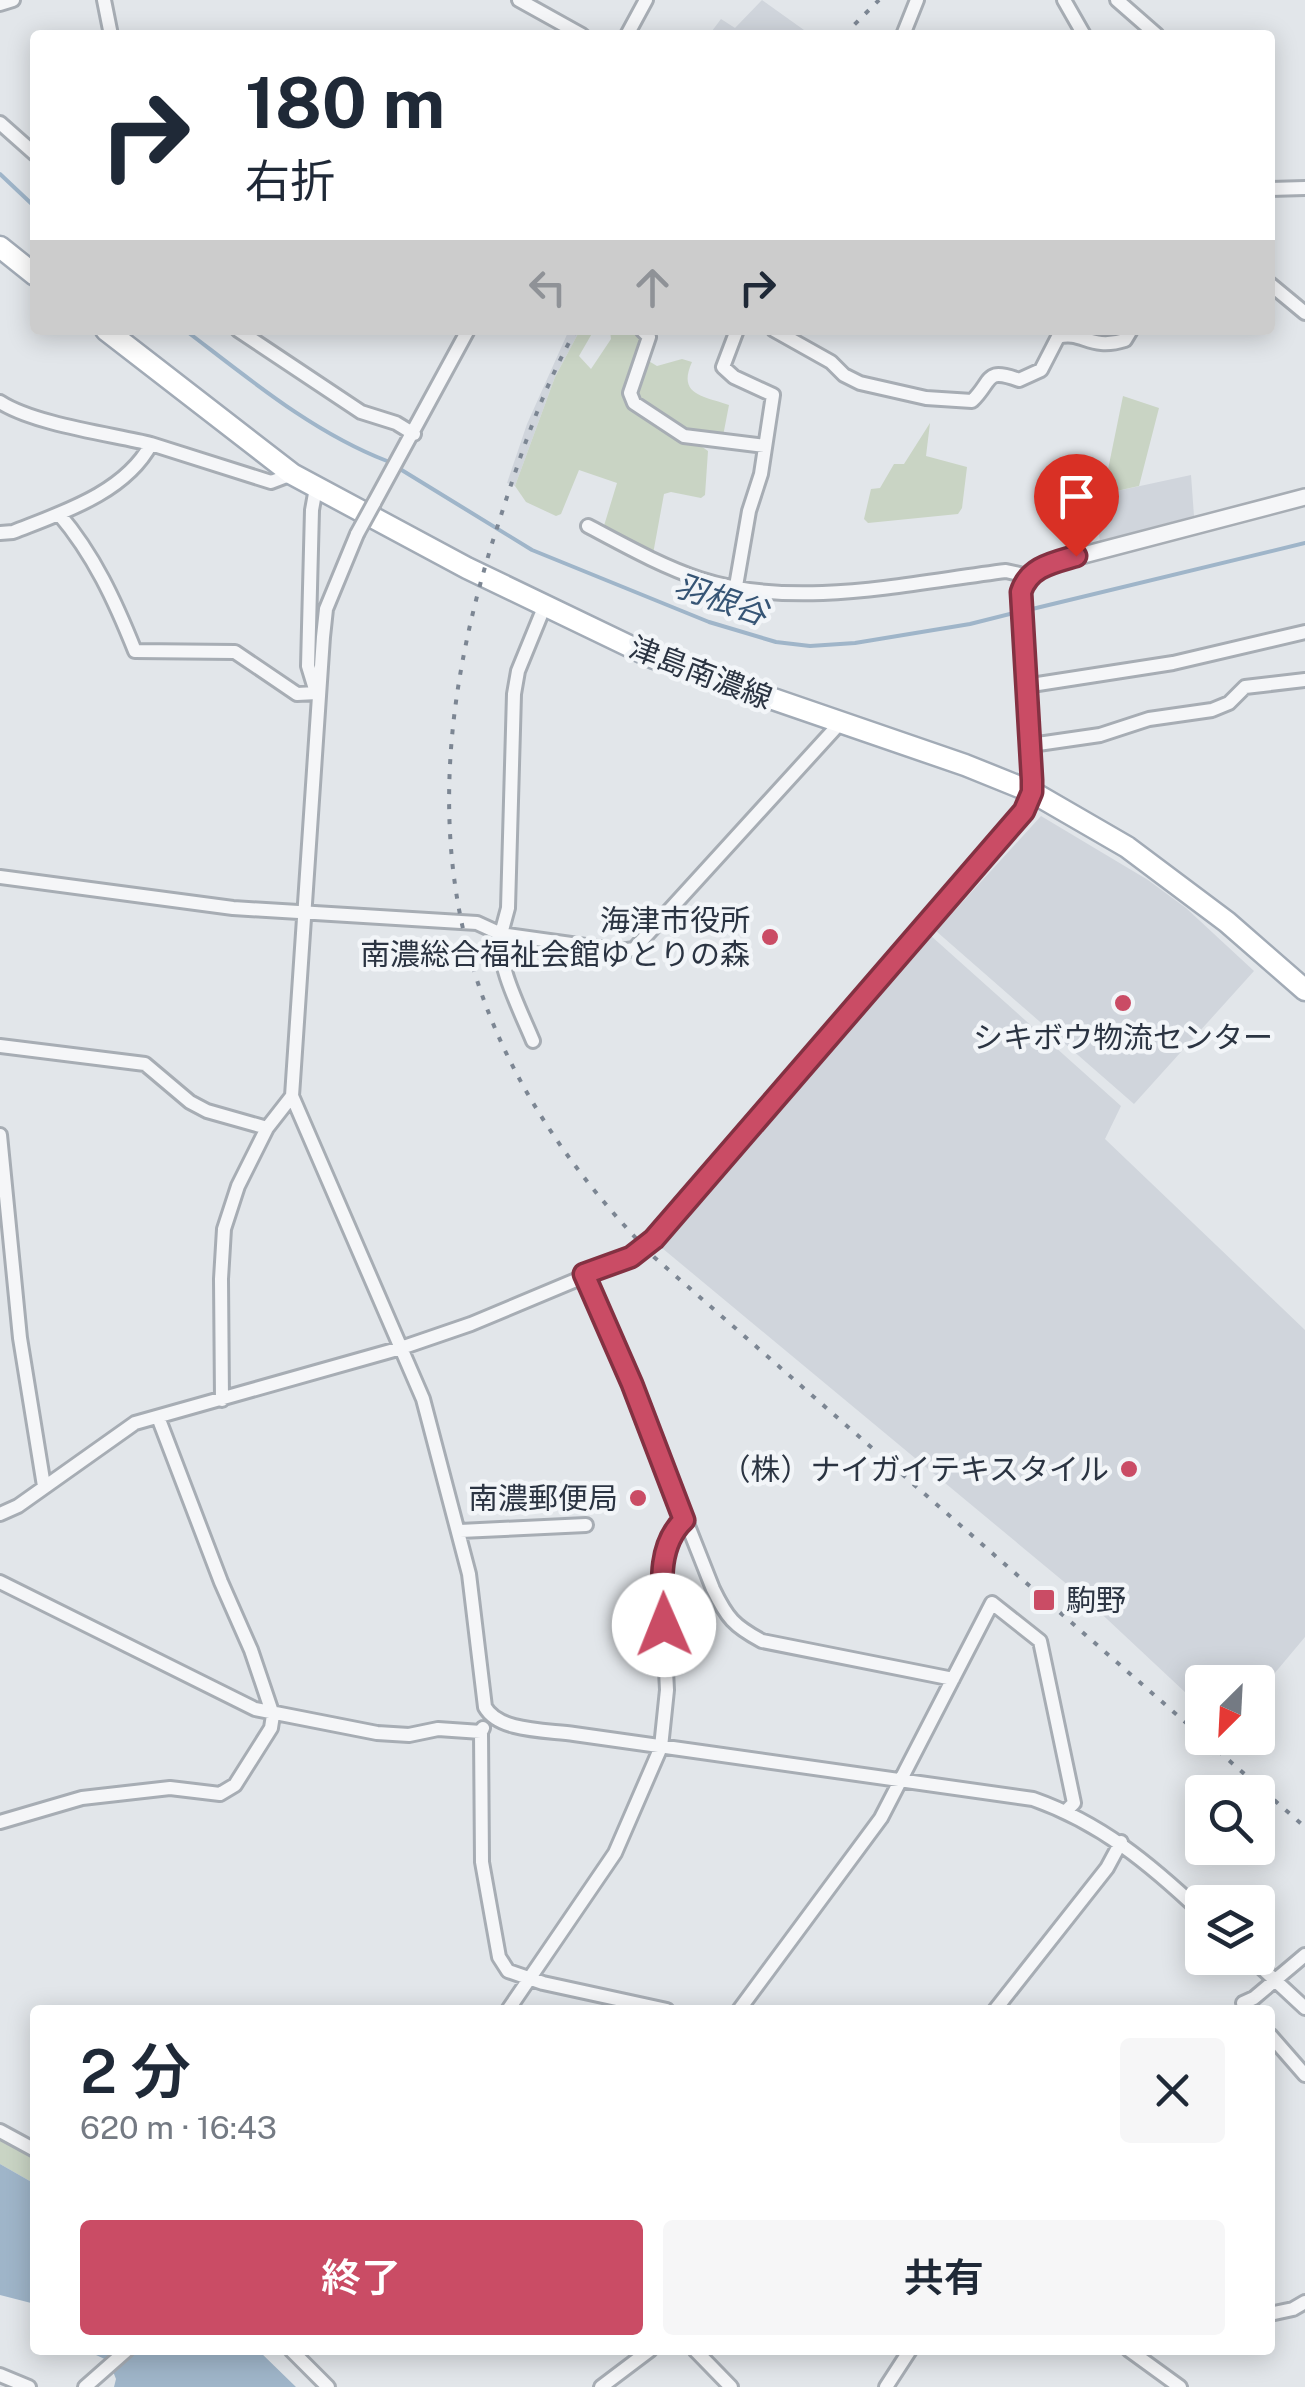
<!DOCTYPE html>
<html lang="ja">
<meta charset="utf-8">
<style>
body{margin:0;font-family:"Public Sans","Noto Sans JP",sans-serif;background:#f6f6f7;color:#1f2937;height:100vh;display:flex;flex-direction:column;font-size:38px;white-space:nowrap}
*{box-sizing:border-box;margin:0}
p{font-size:32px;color:#747a83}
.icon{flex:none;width:55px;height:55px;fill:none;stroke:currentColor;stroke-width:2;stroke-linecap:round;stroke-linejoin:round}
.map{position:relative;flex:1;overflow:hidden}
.panel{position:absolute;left:30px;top:2005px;width:1245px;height:350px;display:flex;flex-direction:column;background:#fff;border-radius:10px;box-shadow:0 5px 25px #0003}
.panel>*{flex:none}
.guide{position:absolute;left:30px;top:30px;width:1245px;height:305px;border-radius:10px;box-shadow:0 5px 25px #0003;background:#fff;color:#1f2937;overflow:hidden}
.needle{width:65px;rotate:204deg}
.tools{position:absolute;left:1185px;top:1665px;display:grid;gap:20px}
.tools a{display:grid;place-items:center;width:90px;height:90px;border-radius:10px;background:#fff;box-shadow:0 5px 25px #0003;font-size:50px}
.pin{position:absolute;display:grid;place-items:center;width:85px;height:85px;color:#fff;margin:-102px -42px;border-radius:50% 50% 50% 0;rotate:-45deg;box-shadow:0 0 10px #0007}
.pin .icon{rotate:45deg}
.me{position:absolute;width:110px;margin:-55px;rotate:359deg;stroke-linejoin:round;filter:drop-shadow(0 0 8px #0008)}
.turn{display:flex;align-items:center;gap:35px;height:210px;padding:0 50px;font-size:45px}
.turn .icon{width:130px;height:130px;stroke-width:2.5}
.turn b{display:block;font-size:70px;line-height:85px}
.lanes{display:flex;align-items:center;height:95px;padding:0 50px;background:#0003;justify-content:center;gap:50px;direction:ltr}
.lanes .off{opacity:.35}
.round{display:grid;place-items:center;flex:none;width:105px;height:105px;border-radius:10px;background:#f6f6f7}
.head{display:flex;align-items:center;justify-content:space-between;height:170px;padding:0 50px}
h1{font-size:60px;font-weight:600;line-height:75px}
.button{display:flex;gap:20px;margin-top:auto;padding:20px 50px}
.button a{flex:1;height:115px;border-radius:10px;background:#ca4c65;color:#fff;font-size:40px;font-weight:600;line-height:115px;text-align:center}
.button a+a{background:#f6f6f7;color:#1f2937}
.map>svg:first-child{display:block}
.built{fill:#d0d5dc}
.green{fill:#c9d4c4}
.water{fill:#9fb5c9}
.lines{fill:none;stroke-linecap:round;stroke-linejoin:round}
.stream{stroke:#9fb5c9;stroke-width:4}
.minor-casing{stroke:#a7adb4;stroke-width:18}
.tertiary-casing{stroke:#a7adb4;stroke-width:20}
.primary-casing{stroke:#a2abb6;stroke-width:25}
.minor{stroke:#f5f6f8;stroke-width:12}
.tertiary{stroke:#f5f6f8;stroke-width:15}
.primary{stroke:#fff;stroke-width:20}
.rail{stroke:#7c8693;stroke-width:4;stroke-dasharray:5 10;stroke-linecap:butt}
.minor-bridge-casing{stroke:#a7adb4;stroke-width:18;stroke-linecap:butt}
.minor-bridge{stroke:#f5f6f8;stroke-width:12}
.route-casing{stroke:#833142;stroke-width:25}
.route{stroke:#ca4c65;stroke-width:18}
.poi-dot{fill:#ca4c65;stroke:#f2f5f8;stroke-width:4}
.labels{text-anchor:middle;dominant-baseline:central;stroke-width:9;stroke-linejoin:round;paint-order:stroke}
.street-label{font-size:30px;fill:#2b3442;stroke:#f2f5f8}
.poi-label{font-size:30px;fill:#2b3442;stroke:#f2f5f8;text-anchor:end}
.water-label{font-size:32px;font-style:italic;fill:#365575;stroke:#f2f5f8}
</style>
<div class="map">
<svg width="1305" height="2387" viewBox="0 0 1305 2387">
<rect width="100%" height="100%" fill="#e2e6ea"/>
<path class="built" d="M 762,0 L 811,35 L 709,35 L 721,19 L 735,28 Z
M 569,330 L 580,330 L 555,377 L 515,486 L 507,483 L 527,424 Z
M 1191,475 L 1194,516 L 1100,541 L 1094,502 L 1103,494 Z
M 1041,816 L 1148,880 L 1186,908 L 1254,971 L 1134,1104 L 936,931 Z
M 930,935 L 1121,1106 L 1105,1139 L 1305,1330 L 1305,1637 L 1258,1693 L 1258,1682 L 1202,1682 L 1202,1708 L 1092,1605 L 662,1248 Z"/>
<path class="green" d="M 580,330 L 594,330 L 579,356 L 591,369 L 611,339 L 610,330 L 633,330 L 641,339 L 639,353 L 624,393 C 634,410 654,426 672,436 C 686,443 697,442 708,451 L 705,495 L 701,498 L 671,492 L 664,494 L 653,554 L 603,529 L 617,483 L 579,470 L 561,514 L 556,516 L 526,502 L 515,486 L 555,377 Z
M 682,359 L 692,362 C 677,395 703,396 729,405 L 723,436 L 685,430 L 638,402 L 636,389 L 647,360 L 657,366 Z
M 1123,396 L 1159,408 L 1139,486 L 1103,494 Z
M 930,423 L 926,456 L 967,467 L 962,508 L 958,514 L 868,523 L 864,519 L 871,489 L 880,488 L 894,464 L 904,464 Z
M 0,2137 L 35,2155 L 35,2184 L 0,2164 Z"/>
<path class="water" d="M 0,2164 L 35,2184 L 35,2304 L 0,2295 Z
M 94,2350 L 258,2350 L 296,2387 L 114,2387 L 116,2379 L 109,2361 L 96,2355 Z"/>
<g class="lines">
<path class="stream" d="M 0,174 L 35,207
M 185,330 C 248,378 312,432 387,461 L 532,550 L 709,622 L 776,642 L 810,646 L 855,643 L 970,624 L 1018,612
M 1028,610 L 1305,543"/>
<defs>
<path id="minor" d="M 104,0 L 111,35
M 519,0 L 582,35
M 1064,0 L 1084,35
M 1117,0 L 1157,35
M 0,4 L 13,0
M 627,35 L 646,0
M 903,35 L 917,0
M 0,123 L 35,154
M 1270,189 L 1305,188
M 1270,284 L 1305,313
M 238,330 L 361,412 L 396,423 L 414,434
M 642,330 L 649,337 L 630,393 L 634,403 L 684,436 L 765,446
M 774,330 L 831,362 L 844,375 L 860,383 L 926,398 L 972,401 C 993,381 984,367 1019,380 L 1041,370 L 1058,337 C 1082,330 1090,351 1125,340 L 1131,330
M 0,402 C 34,424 109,434 151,444
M 374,503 L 468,330
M 59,514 C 94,555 115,601 135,651 L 235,652 L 297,694 L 317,693
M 588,526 C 624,545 661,566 700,579 C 796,610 908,583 1006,571 L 1028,576
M 0,533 L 13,532 C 61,513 125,493 151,444 L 271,482 L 292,474
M 357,534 L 326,609 L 323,637 L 292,1096 L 423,1399 L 469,1574 L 485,1707 C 499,1732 547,1730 574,1734 L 1033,1799 C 1101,1823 1150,1864 1202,1913
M 736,586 L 749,511 L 761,474 L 773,395 L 734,377 L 723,367 L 737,330
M 545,605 L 518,671 L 514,694 L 508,908 L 501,934 L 621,951 L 634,949 L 841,722
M 1025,686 L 1173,663 L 1305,632
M 315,689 L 308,666 L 312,510 L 316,488
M 1031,745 L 1100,735 L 1149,719 L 1212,710 L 1229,703 L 1245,687 L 1305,680
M 0,877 L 233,908 L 477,923 L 501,934 C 495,962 522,1014 533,1041
M 0,1046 L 145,1064 L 190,1102 L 207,1111 L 267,1128
M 0,1135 L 20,1338 L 44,1486
M 584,1274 L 632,1384 L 713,1589 C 727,1618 734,1626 762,1641 L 953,1679
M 222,1400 L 221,1279 L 224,1229 L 238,1186 L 267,1128 L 292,1096
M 0,1514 L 18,1506 L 135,1423 L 401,1348 L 471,1324 L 631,1257 L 646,1246 L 1023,811 L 1032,792
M 460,1531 L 586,1525
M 0,1582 L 255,1709 L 377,1733 L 409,1735 L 438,1729 L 481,1732
M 483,1728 L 481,1732 L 482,1862 L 499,1957 L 508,1971 L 543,1983 L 667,2010
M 0,1822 L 82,1798 L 170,1788 L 220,1794 L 235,1785 L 271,1728 L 273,1715 L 251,1650 L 221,1582 L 158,1417
M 1251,1958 L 1305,2008
M 508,2010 L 615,1853 L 661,1747 L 667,1690 L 662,1592 L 665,1547 L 674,1529 L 684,1520
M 739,2010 L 881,1818 L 992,1603 L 1040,1641 L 1074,1803 L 1066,1811
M 995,2010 L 1107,1868 L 1121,1842
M 1249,2010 L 1243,2003 L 1254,1998 L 1305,1955
M 1270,2035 L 1305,2075
M 0,2131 L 35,2150
M 1270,2314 L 1293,2309 L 1305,2302
M 291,2350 L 328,2387
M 695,2350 L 731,2387
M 1129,2350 L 1180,2387
M 0,2375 L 29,2387
M 85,2387 L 127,2350
M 601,2387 L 650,2350
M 886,2387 L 910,2350"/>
<path id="tertiary" d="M 1032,792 L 1021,592 L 1028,576 L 1053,563 L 1305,497"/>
<path id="primary" d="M 0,247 L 35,275
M 106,330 L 292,474 L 467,568 L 654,658 L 965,765 L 1032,792 L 1127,847 L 1227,922 L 1305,990"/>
</defs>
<use href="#minor" class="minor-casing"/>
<use href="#tertiary" class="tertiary-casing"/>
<use href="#primary" class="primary-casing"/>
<use href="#minor" class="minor"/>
<use href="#tertiary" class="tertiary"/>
<use href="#primary" class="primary"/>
<path class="rail" d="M 844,35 L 879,0
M 576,330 C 539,395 518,463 495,534 C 405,817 442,1041 654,1257 L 1305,1827"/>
<defs>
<path id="minor-bridge" d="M 357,534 L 374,503"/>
</defs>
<use href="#minor-bridge" class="minor-bridge-casing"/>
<use href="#minor-bridge" class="minor-bridge"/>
</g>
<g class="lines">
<defs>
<path id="route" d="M 664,1625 C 662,1589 656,1546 684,1520 L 632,1384 L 584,1274 L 631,1257 L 654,1239 L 1024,811 L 1032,792 L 1032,780 L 1021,592 C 1029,567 1052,563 1076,556"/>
</defs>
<use href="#route" class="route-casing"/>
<use href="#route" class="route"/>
</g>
<g class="poi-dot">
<circle cx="770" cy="937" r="10"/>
<circle cx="1123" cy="1003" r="10"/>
<circle cx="1129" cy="1469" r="10"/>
<circle cx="638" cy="1498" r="10"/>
<rect x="1032" y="1588" width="24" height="24" rx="5"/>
</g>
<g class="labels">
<g class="street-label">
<text transform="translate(701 672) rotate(21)">津島南濃線</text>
</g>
<g class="poi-label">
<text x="750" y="920">海津市役所<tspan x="750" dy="34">南濃総合福祉会館ゆとりの森</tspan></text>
<text x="1123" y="1037" text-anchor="middle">シキボウ物流センター</text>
<text x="1109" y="1469">（株）ナイガイテキスタイル</text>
<text x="618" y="1498">南濃郵便局</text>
<text x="1066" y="1600" text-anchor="start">駒野</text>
</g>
<g class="water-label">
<text transform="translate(721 599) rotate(19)">羽根谷</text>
</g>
</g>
</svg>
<div class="tools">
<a><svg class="needle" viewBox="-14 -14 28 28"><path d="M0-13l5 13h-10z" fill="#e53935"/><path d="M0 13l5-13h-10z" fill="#747a83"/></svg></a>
<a><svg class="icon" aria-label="search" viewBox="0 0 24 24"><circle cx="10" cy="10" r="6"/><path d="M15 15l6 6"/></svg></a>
<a><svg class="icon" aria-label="layers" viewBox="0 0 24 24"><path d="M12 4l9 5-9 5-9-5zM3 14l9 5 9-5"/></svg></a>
</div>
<div class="pin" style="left:1076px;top:556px;background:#d93025"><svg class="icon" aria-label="arrive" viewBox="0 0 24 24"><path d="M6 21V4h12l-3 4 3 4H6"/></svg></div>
<svg class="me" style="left:664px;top:1625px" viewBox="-20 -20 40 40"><circle r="19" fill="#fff"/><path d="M0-13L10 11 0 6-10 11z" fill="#ca4c65"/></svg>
<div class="guide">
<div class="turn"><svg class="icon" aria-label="right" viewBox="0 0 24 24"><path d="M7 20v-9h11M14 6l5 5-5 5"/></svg><div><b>180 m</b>右折</div></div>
<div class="lanes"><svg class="icon off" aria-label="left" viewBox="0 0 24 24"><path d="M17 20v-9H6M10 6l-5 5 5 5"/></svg><svg class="icon off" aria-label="ahead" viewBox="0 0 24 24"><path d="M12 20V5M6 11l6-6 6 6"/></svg><svg class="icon" aria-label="right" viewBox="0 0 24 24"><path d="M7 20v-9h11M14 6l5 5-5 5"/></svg></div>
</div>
<section class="panel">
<div class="head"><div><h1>2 分</h1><p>620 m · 16:43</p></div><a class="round"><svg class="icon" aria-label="close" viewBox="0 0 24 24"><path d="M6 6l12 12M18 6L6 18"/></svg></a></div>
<div class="button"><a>終了</a><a>共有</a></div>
</section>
</div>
